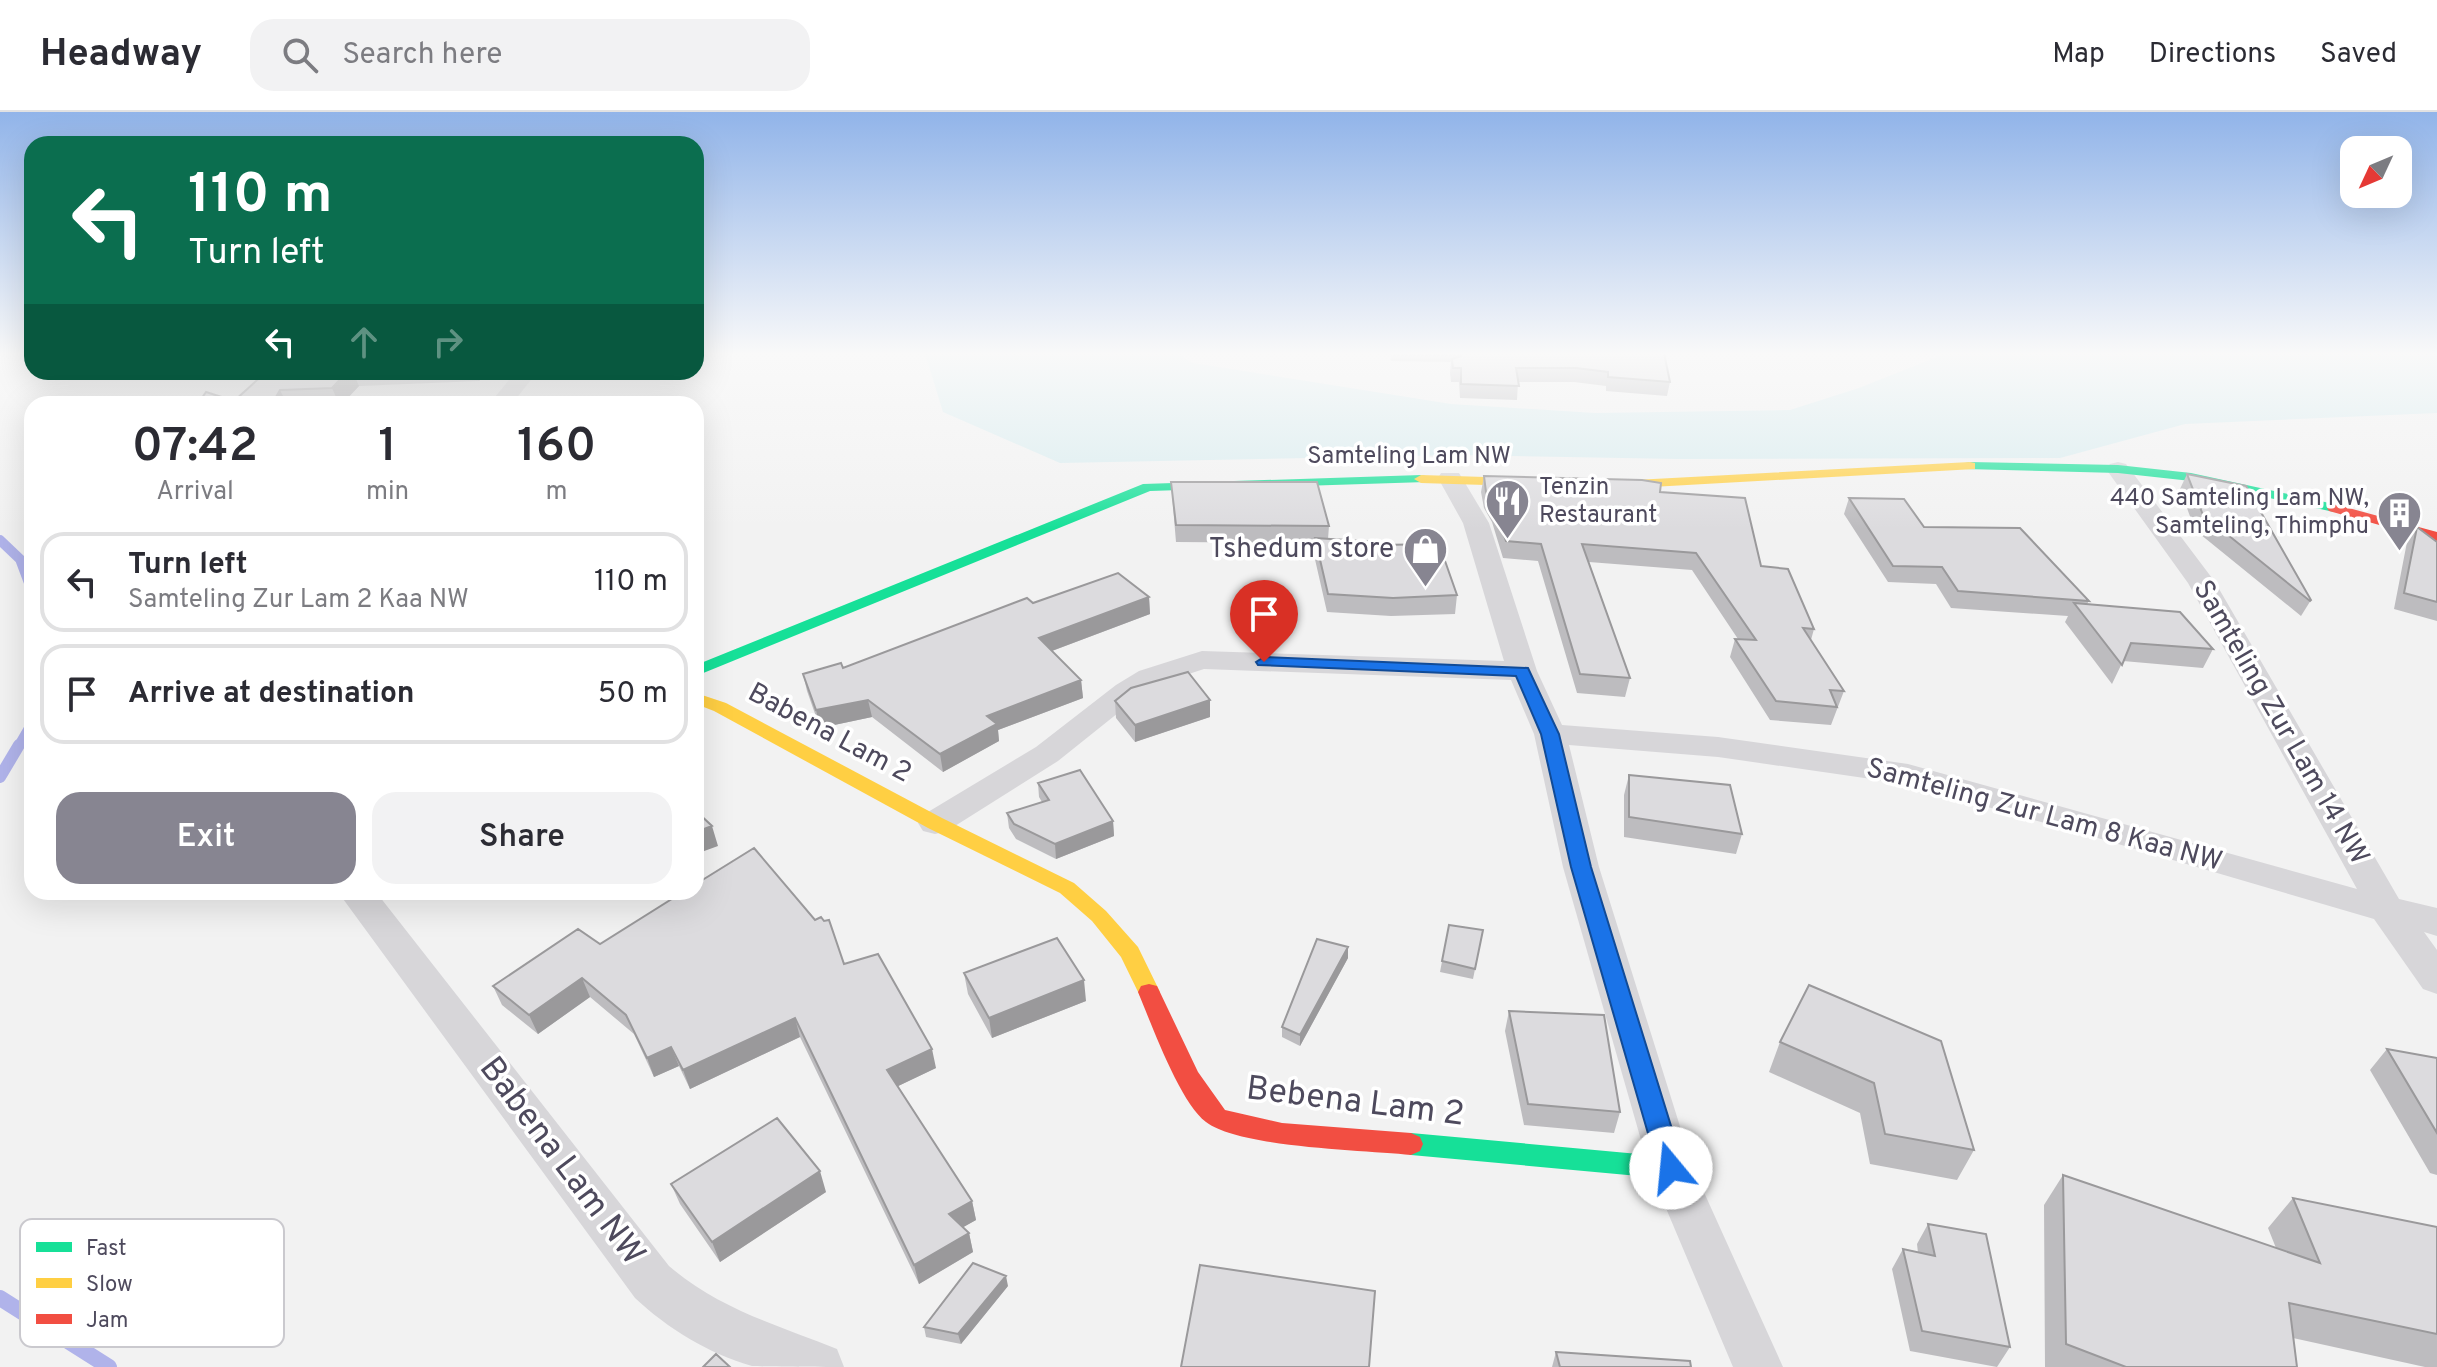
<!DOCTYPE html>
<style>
body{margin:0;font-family:Overpass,sans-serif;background:#f2f2f3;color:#2b2b33;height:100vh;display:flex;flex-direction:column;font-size:30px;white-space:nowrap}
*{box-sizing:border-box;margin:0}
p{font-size:26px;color:#7c7c81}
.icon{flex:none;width:44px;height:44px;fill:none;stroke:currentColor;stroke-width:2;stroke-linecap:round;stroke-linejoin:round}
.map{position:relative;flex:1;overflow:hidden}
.sheet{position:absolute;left:24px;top:284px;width:680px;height:504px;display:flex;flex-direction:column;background:#fff;border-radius:24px;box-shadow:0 8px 32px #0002}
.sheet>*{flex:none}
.hud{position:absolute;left:24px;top:24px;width:680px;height:244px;border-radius:24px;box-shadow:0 8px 32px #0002;background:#0b6e4f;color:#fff;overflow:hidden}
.needle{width:52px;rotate:226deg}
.tools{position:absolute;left:2340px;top:24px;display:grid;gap:16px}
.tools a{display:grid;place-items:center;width:72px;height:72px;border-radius:16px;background:#fff;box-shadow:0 8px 32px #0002;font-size:40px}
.pin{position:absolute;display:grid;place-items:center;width:68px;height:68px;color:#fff;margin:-82px -34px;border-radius:50% 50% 50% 0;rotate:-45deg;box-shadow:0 0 8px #0007}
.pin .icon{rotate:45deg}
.me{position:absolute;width:88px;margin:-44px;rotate:343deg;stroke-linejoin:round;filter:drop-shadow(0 0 6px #0008)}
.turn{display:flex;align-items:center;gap:28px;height:168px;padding:0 32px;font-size:36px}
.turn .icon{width:104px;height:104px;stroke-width:2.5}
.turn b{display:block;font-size:56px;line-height:68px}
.lanes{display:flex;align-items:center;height:76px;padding:0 32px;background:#0003;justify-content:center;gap:40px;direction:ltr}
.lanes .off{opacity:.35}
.eta{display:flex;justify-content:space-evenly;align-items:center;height:136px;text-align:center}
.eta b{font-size:48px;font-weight:600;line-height:56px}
.cta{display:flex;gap:16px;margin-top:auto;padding:16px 32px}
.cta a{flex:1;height:92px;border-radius:24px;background:#878591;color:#fff;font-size:32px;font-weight:600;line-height:92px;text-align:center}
.cta a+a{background:#f2f2f3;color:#2b2b33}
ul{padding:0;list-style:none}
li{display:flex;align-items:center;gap:24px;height:100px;margin:0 16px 12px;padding:0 16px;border:4px solid #e1e1e2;border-radius:24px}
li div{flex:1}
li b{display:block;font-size:30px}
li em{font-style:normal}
header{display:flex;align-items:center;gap:48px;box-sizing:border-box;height:112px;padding:0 40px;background:#fff;border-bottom:2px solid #e1e1e2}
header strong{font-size:38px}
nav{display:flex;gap:44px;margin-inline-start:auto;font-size:28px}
.search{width:560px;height:72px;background:#f2f2f3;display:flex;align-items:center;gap:20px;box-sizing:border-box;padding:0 28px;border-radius:24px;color:#7c7c81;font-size:30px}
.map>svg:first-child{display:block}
.green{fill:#d8ecef}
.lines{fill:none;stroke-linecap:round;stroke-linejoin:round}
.stream-far2{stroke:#b0b3ea;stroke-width:10}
.stream-far1{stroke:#b0b3ea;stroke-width:12}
.stream{stroke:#b0b3ea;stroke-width:16}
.street{fill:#d7d6d9;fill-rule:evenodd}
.fast{fill:#16e098;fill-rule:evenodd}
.slow{fill:#ffcf43;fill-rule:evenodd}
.jam{fill:#f24e42;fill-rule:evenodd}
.wall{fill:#bdbcbf}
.shaded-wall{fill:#9a999b}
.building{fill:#dcdbde;stroke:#9a999b;stroke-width:2}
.route{fill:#1a73e8;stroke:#114b97;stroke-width:2}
.labels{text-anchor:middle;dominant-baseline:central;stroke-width:7;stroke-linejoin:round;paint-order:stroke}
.far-street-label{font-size:24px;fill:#4e4a5d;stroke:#fff}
.far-poi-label{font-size:24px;fill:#4e4a5d;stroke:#fff;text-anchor:start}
.poi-label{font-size:28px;fill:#4e4a5d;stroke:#fff;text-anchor:end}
.street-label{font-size:28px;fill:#4e4a5d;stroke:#fff}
.near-street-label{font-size:34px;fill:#4e4a5d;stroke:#fff}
.key{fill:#fff;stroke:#cac9ce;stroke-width:2}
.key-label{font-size:22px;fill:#4e4a5d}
</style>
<header>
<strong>Headway</strong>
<div class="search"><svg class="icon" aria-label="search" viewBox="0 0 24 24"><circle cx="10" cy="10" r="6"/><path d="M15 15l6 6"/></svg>Search here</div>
<nav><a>Map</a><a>Directions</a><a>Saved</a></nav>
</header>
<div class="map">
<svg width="2437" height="1255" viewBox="0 0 2437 1255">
<rect width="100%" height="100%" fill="#f2f2f2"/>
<path class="green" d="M 925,241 L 1176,241 L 1193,251 L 1451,292 L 1595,301 L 1790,298 L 1859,276 L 1947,241 L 2437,241 L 2437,301 L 2185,312 L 2060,346 L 1679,347 L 1455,343 L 1060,351 L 943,300 Z"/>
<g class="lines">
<path class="stream-far2" d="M 0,428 L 20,447 L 32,479
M 18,635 L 32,611"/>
<path class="stream-far1" d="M 0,665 L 19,633"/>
<path class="stream" d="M 0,1186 L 109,1255"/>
<path class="street" d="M 516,260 L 537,260 L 512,292 L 489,292 Z
M 2118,350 L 2126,352 L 2215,470 L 2399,787 L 2437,796 L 2437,824 L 2424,820 L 2437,838 L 2437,882 L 2423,877 L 2374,807 L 2084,722 L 1906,672 L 1718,645 L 1569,633 L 1599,755 L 1693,1056 L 1783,1255 L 1733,1255 L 1649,1056 L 1563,755 L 1534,622 L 1511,568 L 1204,557 L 1161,571 L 1138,585 L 1058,649 L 947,719 L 935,722 L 923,719 L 918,711 L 923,703 L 1036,635 L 1116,573 L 1139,559 L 1202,539 L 1504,549 L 1463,411 L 1438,366 L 1441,361 L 1459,361 L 1489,411 L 1537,559 L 1562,613 L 1718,625 L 1908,652 L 2357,777 L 2188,471 L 2106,357 L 2110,352 Z
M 338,780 L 376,780 L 669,1154 C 719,1197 777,1213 837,1237 L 844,1255 C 820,1255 773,1255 752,1254 C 709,1242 667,1216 635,1186 Z"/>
<path class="fast" d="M 1970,350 L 2118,353 L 2191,361 L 2334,392 L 2341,396 L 2334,400 L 2191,369 L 2118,361 L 1965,357 L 1965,351 Z
M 1421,363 L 1426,364 L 1426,370 L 1150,379 L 696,564 L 696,553 L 1143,372 Z
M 1411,1021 L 1671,1045 L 1680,1048 L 1684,1056 L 1680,1064 L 1671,1067 L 1411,1043 L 1402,1039 L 1399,1032 L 1402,1025 Z"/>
<path class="slow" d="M 1970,350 L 1975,351 L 1975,357 L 1616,377 L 1421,371 L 1414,367 L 1421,363 L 1616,369 Z
M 696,581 L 726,591 L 942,706 L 1074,771 L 1106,799 L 1138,835 L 1160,880 L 1157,886 L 1149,888 L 1141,886 L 1121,845 L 1092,809 L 1060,781 L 928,716 L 714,599 L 696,592 Z"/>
<path class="jam" d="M 2334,392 L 2437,420 L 2437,429 L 2329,399 L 2327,396 Z
M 1149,872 L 1157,874 L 1198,960 L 1225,998 L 1282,1011 L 1411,1021 L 1420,1025 L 1423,1032 L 1420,1039 L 1411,1043 C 1365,1038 1240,1036 1206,1010 C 1180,991 1151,911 1138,880 L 1141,874 Z"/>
</g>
<path class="wall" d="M 1390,241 L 1664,241 L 1670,270 L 1667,284 L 1606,279 L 1606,274 L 1574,270 L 1518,270 L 1517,288 L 1460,286 L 1459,270 L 1451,270 L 1450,261 L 1451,250 L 1391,249 Z
M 266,260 L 486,260 L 479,269 L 359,274 L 342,292 L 198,292 L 234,289 Z
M 2187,362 L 2311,488 L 2301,504 L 2195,418 L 2180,377 Z
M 1484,364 L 1660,380 L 1761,454 L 1814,517 L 1811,528 L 1844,579 L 1831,613 L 1770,608 L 1730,545 L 1735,527 L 1738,527 L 1692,458 L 1589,450 L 1630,566 L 1625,585 L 1577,581 L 1538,449 L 1503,446 L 1492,410 L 1484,396 L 1481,380 Z
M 1171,370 L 1329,414 L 1328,427 L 1378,433 L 1457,483 L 1455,502 L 1391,504 L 1327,500 L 1314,443 L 1315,431 L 1176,430 Z
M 1849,386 L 1924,415 L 2089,489 L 2087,492 L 2213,537 L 2203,556 L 2123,549 L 2112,572 L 2065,510 L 2068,504 L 1951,496 L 1936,472 L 1888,470 L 1844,402 Z
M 2417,415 L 2437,430 L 2437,509 L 2394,497 L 2407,430 Z
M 1149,485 L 1150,502 L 1052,539 L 1081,568 L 1083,586 L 998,618 L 999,629 L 943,660 L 872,605 L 820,616 L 807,579 L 803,562 L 843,556 L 1033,491 Z
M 1210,588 L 1210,605 L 1135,630 L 1116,606 L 1115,589 Z
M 1629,663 L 1742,722 L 1736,742 L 1624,725 L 1624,683 Z
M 1038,671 L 1113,709 L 1114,724 L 1056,747 L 1016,727 L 1009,716 L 1007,701 L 1042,690 L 1039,685 Z
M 1449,813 L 1483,818 L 1473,867 L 1440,860 Z
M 600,832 L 844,852 L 936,956 L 898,974 L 972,1089 L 976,1108 L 963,1115 L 969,1121 L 973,1140 L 919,1172 L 800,925 L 690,977 L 679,954 L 654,965 L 634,922 L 590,885 L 538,922 L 502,893 L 493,874 Z
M 1348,835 L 1348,846 L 1300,934 L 1282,925 L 1282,915 Z
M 964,861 L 1086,889 L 992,926 L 968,882 Z
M 1809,873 L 1974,1038 L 1957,1068 L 1870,1052 L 1860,1001 L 1769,960 L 1780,930 Z
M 1509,899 L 1620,1000 L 1614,1021 L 1524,1013 L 1505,919 Z
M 2387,937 L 2437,946 L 2437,1063 L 2430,1061 L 2370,958 Z
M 2063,1063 L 2276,1136 L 2268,1116 L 2293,1086 L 2437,1115 L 2437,1255 L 2425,1255 L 2293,1226 L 2297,1255 L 2045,1255 L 2044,1093 Z
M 671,1072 L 826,1080 L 720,1150 L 680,1092 Z
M 1928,1112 L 2010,1235 L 1997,1255 L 1910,1239 L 1892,1157 L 1903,1137 L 1918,1141 L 1917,1132 Z
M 1008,1174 L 961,1232 L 926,1225 L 924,1215 Z
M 1556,1240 L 1691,1255 L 1552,1255 Z"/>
<path class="shaded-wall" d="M 347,260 L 353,260 L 359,274 L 342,292 L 339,292 L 332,276 Z
M 476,260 L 486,260 L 479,269 Z
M 280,278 L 287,292 L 272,292 Z
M 1149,485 L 1150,502 L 1041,543 L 1039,526 Z
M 1081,568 L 1083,586 L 998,618 L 999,629 L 943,660 L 940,642 L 987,604 Z
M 868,588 L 872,605 L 820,616 L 816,598 Z
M 1210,588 L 1210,605 L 1135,630 L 1135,613 Z
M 699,635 L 704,655 L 696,658 L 696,636 Z
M 1113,709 L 1114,724 L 1056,747 L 1055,732 Z
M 712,714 L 718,734 L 696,742 L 696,720 Z
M 1348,835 L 1348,846 L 1300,934 L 1300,923 Z
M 582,866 L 590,885 L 538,922 L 529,903 Z
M 1084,868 L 1086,889 L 992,926 L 989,906 Z
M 795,906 L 800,925 L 690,977 L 683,958 Z
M 671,935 L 679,954 L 654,965 L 647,946 Z
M 932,937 L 936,956 L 892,977 L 887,958 Z
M 820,1059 L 826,1080 L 720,1150 L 712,1130 Z
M 972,1089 L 976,1108 L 953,1121 L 949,1102 Z
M 969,1121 L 973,1140 L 919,1172 L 914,1153 Z
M 1006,1164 L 1008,1174 L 961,1232 L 958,1222 Z"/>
<path class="building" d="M 1461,241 L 1664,241 L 1670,270 L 1608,265 L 1608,260 L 1576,256 L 1516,256 L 1519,274 L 1461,272 L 1461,256 L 1453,256 L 1452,247 L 1461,244 Z
M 266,260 L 347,260 L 332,276 L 280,278 L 272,292 L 198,292 L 206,280 L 234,289 Z
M 2187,362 L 2246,374 L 2311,488 L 2310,489 L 2203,403 Z
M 1484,364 L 1642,368 L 1661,371 L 1660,380 L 1745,386 L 1761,454 L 1788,457 L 1814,517 L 1803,516 L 1844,579 L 1830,578 L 1837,595 L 1776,589 L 1735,527 L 1756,528 L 1696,441 L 1582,432 L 1630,566 L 1580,562 L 1541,432 L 1506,429 L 1494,393 L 1486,380 Z
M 1171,370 L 1317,370 L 1329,414 L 1176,413 Z
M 1849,386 L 1904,387 L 1924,415 L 2020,416 L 2089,489 L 1958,479 L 1942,455 L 1893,454 Z
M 2417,415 L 2437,430 L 2437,490 L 2404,481 Z
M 1315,426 L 1377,430 L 1378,433 L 1439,432 L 1457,483 L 1393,486 L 1328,482 Z
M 1118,461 L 1149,485 L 1039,526 L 1081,568 L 987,604 L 997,612 L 940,642 L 868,588 L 816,598 L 803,562 L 841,551 L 843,556 L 1027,486 L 1033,491 Z
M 2074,491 L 2180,500 L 2213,537 L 2131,531 L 2122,553 Z
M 1188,560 L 1210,588 L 1135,613 L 1115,589 L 1131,576 Z
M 1080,658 L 1113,709 L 1055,732 L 1014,712 L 1007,701 L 1049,688 L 1038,671 Z
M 1629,663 L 1730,673 L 1742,722 L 1629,705 Z
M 696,699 L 712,714 L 696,720 Z
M 754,736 L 815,808 L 821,805 L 824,809 L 829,808 L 844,852 L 878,842 L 932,937 L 887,958 L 972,1089 L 949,1102 L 969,1121 L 914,1153 L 795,906 L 683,958 L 671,935 L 647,946 L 626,903 L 582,866 L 529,903 L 493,874 L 578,817 L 600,832 L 683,780 L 696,780 L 696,772 Z
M 1449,813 L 1483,818 L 1475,857 L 1442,849 Z
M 1057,826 L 1084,868 L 989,906 L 964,861 Z
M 1317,827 L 1348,835 L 1300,923 L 1282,915 Z
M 1809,873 L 1941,929 L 1974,1038 L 1885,1022 L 1874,971 L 1780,930 Z
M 1509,899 L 1604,903 L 1620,1000 L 1528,992 Z
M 2387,937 L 2437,946 L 2437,1021 Z
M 777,1006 L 820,1059 L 712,1130 L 671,1072 Z
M 2063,1063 L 2320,1151 L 2293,1086 L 2437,1115 L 2437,1222 L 2289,1191 L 2297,1255 L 2126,1255 L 2066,1232 Z
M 1928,1112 L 1986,1122 L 2010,1235 L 1922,1219 L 1903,1137 L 1935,1144 Z
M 973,1151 L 1006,1164 L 958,1222 L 924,1215 Z
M 1200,1153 L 1375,1179 L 1369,1255 L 1181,1255 Z
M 1556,1240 L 1690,1249 L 1691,1255 L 1560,1255 Z
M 716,1242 L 730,1255 L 703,1255 Z"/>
<linearGradient id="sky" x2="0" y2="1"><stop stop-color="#91b4e9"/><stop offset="0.58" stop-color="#f9f9f9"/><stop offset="1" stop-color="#f9f9f9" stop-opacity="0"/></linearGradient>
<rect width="2437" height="417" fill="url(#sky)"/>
<path class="route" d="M 1264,545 L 1528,556 L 1559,622 L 1591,755 L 1684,1056 L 1680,1064 L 1671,1067 L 1662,1064 L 1658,1056 L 1571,755 L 1541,622 L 1516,564 L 1258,553 L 1256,550 Z"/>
<defs>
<symbol id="restaurant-pin" viewBox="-11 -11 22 30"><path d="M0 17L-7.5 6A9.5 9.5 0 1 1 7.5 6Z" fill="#878591" stroke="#fff"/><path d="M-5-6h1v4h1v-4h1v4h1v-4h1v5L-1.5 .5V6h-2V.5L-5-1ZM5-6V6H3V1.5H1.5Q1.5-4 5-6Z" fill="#fff"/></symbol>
<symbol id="building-pin" viewBox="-11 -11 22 30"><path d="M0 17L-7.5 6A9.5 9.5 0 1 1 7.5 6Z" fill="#878591" stroke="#fff"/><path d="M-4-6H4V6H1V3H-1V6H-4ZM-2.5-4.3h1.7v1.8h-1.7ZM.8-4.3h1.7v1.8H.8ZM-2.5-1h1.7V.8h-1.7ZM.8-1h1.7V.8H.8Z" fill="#fff"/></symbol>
<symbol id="shop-pin" viewBox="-11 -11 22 30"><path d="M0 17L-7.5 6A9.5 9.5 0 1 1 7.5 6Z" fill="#878591" stroke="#fff"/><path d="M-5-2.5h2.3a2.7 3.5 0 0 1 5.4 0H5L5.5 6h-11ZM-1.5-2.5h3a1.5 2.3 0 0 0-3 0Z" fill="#fff"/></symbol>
</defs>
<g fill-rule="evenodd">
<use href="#restaurant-pin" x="1482" y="364" width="51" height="69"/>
<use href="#building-pin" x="2374" y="376" width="51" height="69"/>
<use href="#shop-pin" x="1400" y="412" width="51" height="69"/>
</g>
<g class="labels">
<g class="far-street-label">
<text x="1409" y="345">Samteling Lam NW</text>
</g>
<g class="far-poi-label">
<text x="1539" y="376">Tenzin<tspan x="1539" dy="28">Restaurant</tspan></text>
<text x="2369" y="387" text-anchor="end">440 Samteling Lam NW,<tspan x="2369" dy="28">Samteling, Thimphu</tspan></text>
</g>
<g class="poi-label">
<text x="1394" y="438">Tshedum store</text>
</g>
<g class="street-label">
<text transform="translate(2280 611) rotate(60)">Samteling Zur Lam 14 NW</text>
<text transform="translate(829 622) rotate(28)">Babena Lam 2</text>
<text transform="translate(2044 704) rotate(15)">Samteling Zur Lam 8 Kaa NW</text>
</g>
<g class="near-street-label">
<text transform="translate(1355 991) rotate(7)">Bebena Lam 2</text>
<text transform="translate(561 1050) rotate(53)">Babena Lam NW</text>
</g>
</g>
<rect x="20" y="1107" width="264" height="128" rx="12" class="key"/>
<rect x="36" y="1130" width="36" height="10" fill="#16e098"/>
<rect x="36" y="1166" width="36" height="10" fill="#ffcf43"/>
<rect x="36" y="1202" width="36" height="10" fill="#f24e42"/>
<g class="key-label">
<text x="86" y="1143">Fast</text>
<text x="86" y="1179">Slow</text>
<text x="86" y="1215">Jam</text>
</g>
</svg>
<div class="tools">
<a><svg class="needle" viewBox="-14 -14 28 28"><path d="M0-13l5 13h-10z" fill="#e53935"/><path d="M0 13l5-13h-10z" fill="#7c7c81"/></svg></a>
</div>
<div class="pin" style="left:1264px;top:550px;background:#d93025"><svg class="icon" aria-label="arrive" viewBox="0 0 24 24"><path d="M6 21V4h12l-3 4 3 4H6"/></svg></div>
<svg class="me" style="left:1671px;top:1056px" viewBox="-20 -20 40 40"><circle r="19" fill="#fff"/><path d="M0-13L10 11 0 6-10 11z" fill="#1a73e8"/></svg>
<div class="hud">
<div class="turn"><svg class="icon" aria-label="left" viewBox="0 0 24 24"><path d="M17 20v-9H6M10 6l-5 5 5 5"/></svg><div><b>110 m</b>Turn left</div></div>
<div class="lanes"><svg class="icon" aria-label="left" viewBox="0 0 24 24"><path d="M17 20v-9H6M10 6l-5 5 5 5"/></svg><svg class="icon off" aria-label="ahead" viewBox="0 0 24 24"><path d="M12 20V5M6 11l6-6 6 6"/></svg><svg class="icon off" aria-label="right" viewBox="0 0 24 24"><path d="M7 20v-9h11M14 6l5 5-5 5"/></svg></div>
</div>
<section class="sheet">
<div class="eta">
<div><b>07:42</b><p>Arrival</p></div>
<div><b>1</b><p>min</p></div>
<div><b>160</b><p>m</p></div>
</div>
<ul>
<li><svg class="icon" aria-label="left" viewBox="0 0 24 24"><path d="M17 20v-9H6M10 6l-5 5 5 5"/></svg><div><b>Turn left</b><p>Samteling Zur Lam 2 Kaa NW</p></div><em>110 m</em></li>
<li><svg class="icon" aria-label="arrive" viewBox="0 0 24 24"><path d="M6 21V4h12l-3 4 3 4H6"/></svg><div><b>Arrive at destination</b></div><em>50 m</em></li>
</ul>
<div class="cta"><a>Exit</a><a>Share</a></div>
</section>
</div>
